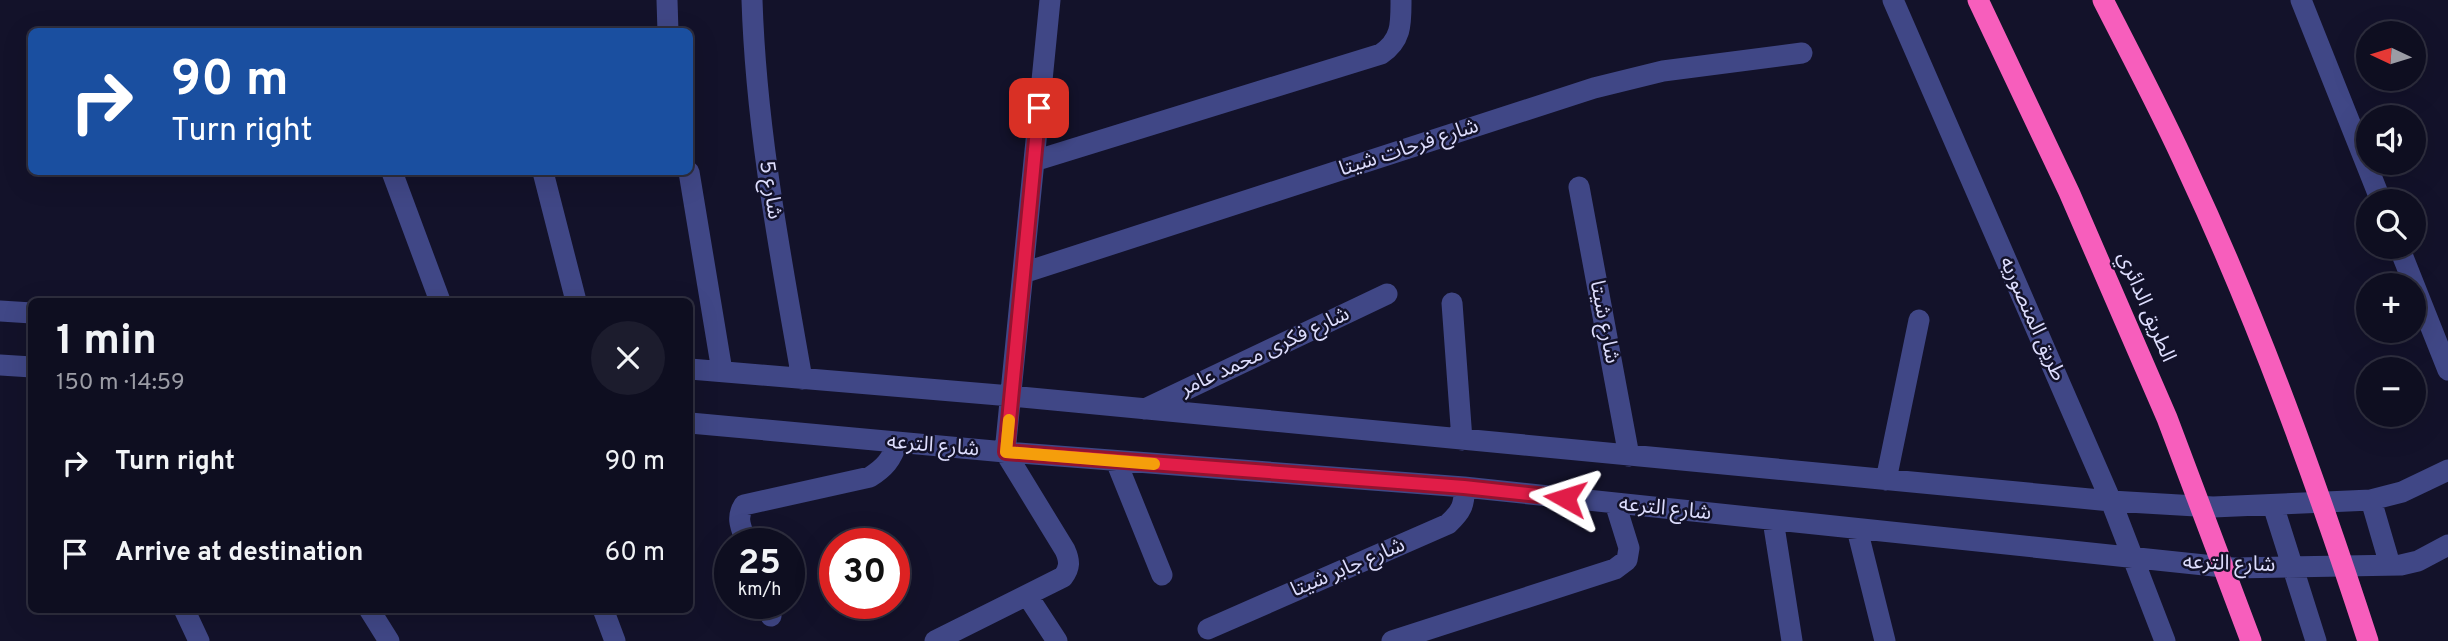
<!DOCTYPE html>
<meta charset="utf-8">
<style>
body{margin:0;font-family:Overpass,"Noto Sans Arabic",sans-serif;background:#1c1c2d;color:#f1f3f6;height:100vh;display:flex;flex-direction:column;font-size:26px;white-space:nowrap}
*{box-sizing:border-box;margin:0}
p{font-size:23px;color:#9b9ca5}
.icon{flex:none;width:38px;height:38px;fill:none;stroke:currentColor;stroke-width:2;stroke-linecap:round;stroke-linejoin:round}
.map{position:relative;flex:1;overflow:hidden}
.panel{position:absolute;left:28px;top:298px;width:665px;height:315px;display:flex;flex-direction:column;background:#0e0e20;border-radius:10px;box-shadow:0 7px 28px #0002,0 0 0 2px #2e2e3e}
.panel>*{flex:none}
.hud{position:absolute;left:28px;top:28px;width:665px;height:147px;border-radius:10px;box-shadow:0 7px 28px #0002,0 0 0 2px #2e2e3e;background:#1a4fa0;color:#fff;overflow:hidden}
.needle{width:46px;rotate:274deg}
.controls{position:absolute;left:2356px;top:21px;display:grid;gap:14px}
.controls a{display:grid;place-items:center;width:70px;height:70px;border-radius:50%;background:#0e0e20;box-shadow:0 7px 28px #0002,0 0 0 2px #2e2e3e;font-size:35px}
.speed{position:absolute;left:714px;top:528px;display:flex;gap:14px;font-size:35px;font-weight:700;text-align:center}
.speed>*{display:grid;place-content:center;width:91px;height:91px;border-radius:50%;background:#0e0e20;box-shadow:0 7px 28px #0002,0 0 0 2px #2e2e3e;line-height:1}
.speed small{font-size:18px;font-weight:400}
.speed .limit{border:10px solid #d22;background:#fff;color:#111}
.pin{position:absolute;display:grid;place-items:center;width:60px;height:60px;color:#fff;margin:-30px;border-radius:14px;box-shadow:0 4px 10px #0006}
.me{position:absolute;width:77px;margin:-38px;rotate:276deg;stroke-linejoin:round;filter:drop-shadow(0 0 5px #0008)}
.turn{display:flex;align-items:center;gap:24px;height:147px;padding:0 28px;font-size:32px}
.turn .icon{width:91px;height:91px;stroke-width:2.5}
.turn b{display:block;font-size:49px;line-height:60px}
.round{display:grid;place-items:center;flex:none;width:74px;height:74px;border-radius:37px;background:#1c1c2d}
.head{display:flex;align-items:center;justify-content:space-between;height:119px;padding:0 28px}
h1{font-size:42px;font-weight:700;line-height:52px}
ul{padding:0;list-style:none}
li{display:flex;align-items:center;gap:21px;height:91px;padding:0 28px}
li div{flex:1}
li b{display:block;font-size:26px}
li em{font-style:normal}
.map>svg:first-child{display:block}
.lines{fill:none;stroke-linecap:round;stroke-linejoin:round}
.minor{stroke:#404786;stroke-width:21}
.highway-bridge{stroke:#f75ebc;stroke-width:21}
.route-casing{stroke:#92132f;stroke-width:18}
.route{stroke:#e11d48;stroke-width:12}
.slow{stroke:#f59e0b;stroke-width:12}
.labels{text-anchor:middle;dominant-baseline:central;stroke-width:5;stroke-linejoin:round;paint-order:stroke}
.street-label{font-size:21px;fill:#ddddfd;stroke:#13122a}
</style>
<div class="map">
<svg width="2448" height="641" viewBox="0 0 2448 641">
<rect width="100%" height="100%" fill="#13122a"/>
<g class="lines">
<path class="minor" d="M 667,0 L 668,32
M 752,0 C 756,128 780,253 802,379
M 1893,0 L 2111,501 L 2165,641
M 2301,0 L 2381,201
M 1034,161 L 1381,54 C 1402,40 1401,23 1401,0
M 392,172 L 440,301
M 543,172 L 576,301
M 689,172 L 722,371
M 1579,187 L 1629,456
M 2399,247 L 2448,370
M 1023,273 L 1594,88 L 1663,71 L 1802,53
M 1452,303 L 1462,440
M 0,311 L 32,313
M 0,365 L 32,367
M 690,369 L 1011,396 L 2111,501 L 2213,507 L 2371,500 L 2402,492 L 2448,470
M 1145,409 L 1387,294
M 690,423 L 1005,452 L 1464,487 L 2233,568 L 2401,565 L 2418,561 L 2448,545
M 1116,461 L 1162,575
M 1886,480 L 1919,320
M 2371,500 L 2390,565
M 2273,505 L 2316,641
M 1773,520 L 1792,641
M 1857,529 L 1885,641
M 747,544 C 742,529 735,519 744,505 L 870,477 C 884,468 892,460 897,442
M 1027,595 L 1057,641
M 767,604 L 771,616
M 184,609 L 199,641
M 369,609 L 389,641
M 603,609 L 615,641
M 1208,629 L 1448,524 C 1461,512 1465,505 1464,487
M 935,641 L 1063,577 C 1070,568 1070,561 1065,550 L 1005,452 L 1050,0
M 1392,641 L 1615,569 L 1627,560 L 1629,548 L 1615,503"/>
<path class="highway-bridge" d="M 1978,0 L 2069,192 L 2167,418 L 2251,641
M 2103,0 C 2132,57 2162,113 2188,171 C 2259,323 2316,481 2368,641"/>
</g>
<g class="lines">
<defs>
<path id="route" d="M 1039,108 L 1006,452 L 1464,487 L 1565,498"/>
</defs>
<use href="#route" class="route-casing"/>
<use href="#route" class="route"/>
<path class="slow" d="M 1009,420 L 1006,452 L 1154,464"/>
</g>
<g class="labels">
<g class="street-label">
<text transform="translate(1409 148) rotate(-18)">شارع فرحات شيتا</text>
<text transform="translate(770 190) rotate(81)">شارع 5</text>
<text transform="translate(2146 307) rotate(67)">الطريق الدائري</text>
<text transform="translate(2032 319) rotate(66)">طريق المنصوريه</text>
<text transform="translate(1604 322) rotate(79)">شارع شيتا</text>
<text transform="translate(1265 352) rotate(-25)">شارع فكرى محمد عامر</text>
<text transform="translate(933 446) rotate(5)">شارع الترعه</text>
<text transform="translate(1665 509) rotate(6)">شارع الترعه</text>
<text transform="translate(2229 564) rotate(2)">شارع الترعه</text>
<text transform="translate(1348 568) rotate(-23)">شارع جابر شيتا</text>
</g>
</g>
</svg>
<div class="controls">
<a><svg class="needle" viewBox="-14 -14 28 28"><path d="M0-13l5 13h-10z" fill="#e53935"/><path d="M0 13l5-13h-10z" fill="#9b9ca5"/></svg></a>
<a><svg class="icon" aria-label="sound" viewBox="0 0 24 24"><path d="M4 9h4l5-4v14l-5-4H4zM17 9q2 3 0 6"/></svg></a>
<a><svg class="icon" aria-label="search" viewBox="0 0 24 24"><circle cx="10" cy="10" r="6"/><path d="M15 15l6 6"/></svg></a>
<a>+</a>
<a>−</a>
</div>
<div class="speed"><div>25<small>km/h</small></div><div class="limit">30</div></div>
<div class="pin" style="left:1039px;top:108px;background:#d93025"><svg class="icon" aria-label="arrive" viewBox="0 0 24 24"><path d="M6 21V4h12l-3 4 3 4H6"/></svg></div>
<svg class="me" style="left:1565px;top:498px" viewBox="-20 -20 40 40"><path d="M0-17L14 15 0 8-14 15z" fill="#e11d48" stroke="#fff" stroke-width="4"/></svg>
<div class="hud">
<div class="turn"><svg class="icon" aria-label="right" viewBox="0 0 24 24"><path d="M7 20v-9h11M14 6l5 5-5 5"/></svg><div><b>90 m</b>Turn right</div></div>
</div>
<section class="panel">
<div class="head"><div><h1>1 min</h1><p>150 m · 14:59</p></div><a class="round"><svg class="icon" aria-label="close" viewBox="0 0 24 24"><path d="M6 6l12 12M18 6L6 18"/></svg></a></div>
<ul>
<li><svg class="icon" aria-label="right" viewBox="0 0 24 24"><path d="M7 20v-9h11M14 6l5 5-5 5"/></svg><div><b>Turn right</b></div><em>90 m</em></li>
<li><svg class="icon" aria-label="arrive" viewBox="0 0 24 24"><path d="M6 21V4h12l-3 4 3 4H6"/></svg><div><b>Arrive at destination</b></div><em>60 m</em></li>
</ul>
</section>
</div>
